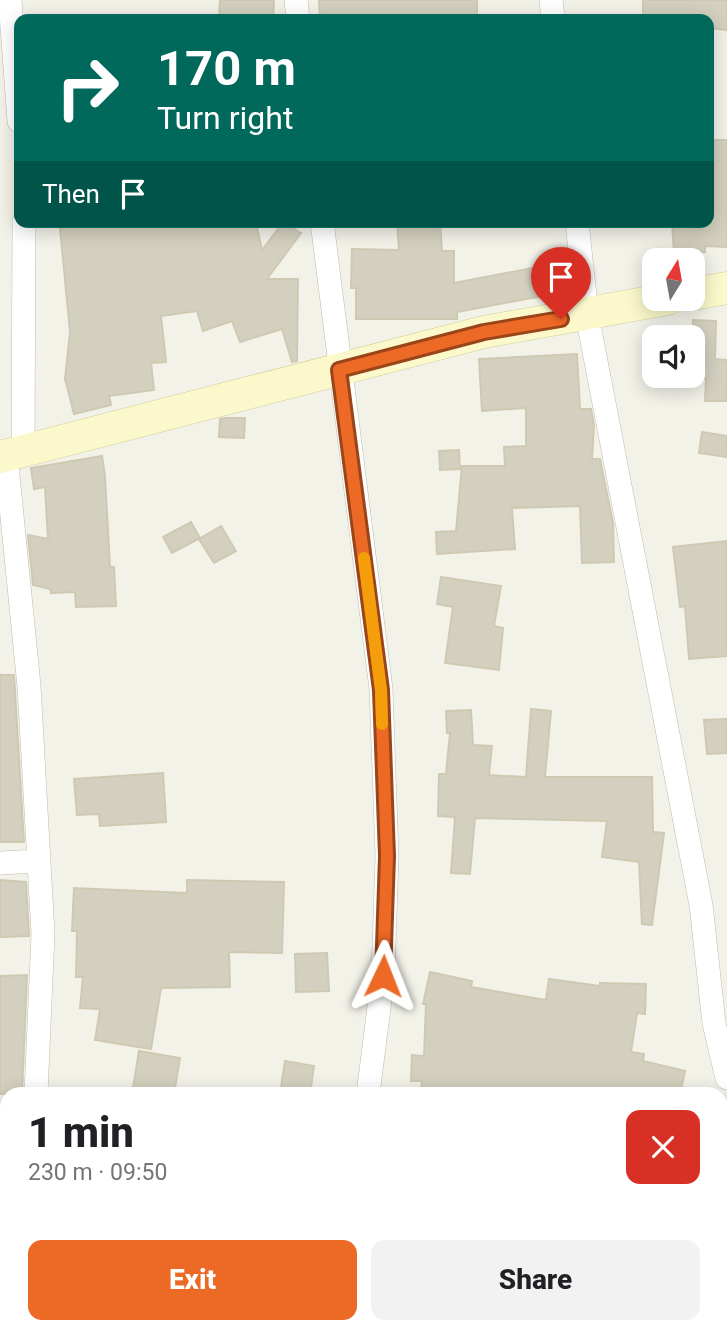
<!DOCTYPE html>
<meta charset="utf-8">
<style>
body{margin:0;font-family:Roboto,sans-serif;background:#f2f2f2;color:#202124;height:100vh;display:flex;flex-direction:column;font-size:26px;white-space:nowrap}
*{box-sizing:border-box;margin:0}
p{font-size:23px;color:#757577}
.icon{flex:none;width:38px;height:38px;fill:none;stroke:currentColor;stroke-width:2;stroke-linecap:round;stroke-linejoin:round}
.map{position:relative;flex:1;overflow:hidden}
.drawer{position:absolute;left:0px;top:1087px;width:728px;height:247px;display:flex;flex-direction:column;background:#fff;border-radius:21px 21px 0 0;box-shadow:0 4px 18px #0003}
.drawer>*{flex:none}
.hud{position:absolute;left:14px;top:14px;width:700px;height:214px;border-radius:14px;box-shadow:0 4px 18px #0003;background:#00695c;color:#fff;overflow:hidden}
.needle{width:46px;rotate:11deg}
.buttons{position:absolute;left:642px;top:248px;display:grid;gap:14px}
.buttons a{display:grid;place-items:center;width:63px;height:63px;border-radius:14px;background:#fff;box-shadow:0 4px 18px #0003;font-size:35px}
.pin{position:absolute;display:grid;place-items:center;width:60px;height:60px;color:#fff;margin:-72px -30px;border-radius:50% 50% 50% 0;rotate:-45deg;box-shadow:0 0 7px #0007}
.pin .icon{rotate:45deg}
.me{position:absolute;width:77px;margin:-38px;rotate:2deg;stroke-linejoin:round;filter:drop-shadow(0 0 5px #0008)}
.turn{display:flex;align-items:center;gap:24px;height:147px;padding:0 28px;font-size:32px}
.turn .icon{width:91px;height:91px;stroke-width:2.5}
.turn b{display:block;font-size:49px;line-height:60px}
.then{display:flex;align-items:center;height:66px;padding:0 28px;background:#0003;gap:14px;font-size:26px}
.round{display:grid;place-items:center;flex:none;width:74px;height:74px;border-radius:14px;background:#f2f2f2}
.overview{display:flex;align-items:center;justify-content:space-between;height:119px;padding:0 28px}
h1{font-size:42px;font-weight:800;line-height:52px}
.button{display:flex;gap:14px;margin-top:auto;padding:14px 28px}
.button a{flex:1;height:80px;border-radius:14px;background:#ed6926;color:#fff;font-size:28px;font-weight:800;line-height:80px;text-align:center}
.button a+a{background:#f2f2f2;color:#202124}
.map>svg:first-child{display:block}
.building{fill:#d4d0bf;stroke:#cfc9b2;stroke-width:2}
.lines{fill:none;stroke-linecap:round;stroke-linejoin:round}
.street-casing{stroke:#bebbac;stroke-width:24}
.secondary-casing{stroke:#d0cc9b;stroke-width:33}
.street{stroke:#fff;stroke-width:23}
.secondary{stroke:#fbf9cb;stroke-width:32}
.route-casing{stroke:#9a4419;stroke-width:18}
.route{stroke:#ed6926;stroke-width:12}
.slow{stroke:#f59e0b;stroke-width:12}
</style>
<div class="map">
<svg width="727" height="1332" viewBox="0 0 727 1332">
<rect width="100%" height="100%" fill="#f3f2e9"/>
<path class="building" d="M 220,0 L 274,0 L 273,19 L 219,19 Z
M 319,0 L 477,0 L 477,19 L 320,19 Z
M 643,0 L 727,0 L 727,30 L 709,28 L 709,19 L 643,19 Z
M 710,140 L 727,140 L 727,247 L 705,246 L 705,252 L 674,254 L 672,222 L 709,222 Z
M 107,222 L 256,222 L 262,250 L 283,222 L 301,233 L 267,279 L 298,279 L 297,361 L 292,362 L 282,329 L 240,342 L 232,321 L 203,331 L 197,311 L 161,316 L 166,362 L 151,363 L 154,390 L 109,396 L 111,405 L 74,414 L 65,379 L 70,332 L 60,228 Z
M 397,222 L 440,222 L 442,251 L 454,251 L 454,283 L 559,263 L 564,292 L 457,312 L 457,319 L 356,319 L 356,288 L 351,288 L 352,249 L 399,250 Z
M 693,320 L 716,321 L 715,359 L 727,360 L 727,401 L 705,401 L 706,378 L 693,379 Z
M 577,354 L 580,409 L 591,409 L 594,426 L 592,459 L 600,459 L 613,523 L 614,562 L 582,563 L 580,506 L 512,508 L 515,549 L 437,554 L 436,532 L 456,531 L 462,466 L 505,466 L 504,447 L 526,446 L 526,408 L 482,411 L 479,359 Z
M 225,418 L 245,418 L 244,438 L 219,437 L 220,419 Z
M 702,432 L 727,436 L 727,457 L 699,453 Z
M 459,450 L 460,469 L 440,470 L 439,451 Z
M 102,456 L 105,476 L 110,567 L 114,567 L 116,606 L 76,607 L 75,592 L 51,593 L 50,589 L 33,585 L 28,535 L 48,539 L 45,487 L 34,489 L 31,468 Z
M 191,522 L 200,538 L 172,553 L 163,537 Z
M 221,526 L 236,551 L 214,563 L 199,539 Z
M 727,541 L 727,656 L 689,659 L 685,606 L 680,607 L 673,547 Z
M 441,577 L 501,586 L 494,626 L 503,628 L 499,670 L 445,663 L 453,607 L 437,604 Z
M 0,675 L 14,675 L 24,842 L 0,842 Z
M 531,709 L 551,711 L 545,777 L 652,777 L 653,832 L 664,833 L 652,925 L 642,924 L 639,862 L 602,857 L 607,821 L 475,818 L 470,874 L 451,873 L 455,817 L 438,816 L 439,774 L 446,774 L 450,733 L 447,733 L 446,711 L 471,710 L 473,745 L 492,746 L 489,775 L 526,777 Z
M 727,719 L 727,753 L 707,754 L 704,720 Z
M 163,773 L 166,822 L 100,826 L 99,814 L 77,815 L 74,779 Z
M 0,880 L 26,882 L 29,936 L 0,937 Z
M 187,880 L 284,882 L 282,953 L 229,952 L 230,987 L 161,988 L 151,1049 L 95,1040 L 100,1009 L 80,1008 L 83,977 L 76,977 L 77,931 L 72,931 L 74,888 L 187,893 Z
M 327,953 L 329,991 L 296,992 L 295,954 Z
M 430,972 L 472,981 L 471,987 L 546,1000 L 549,979 L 600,986 L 600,983 L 646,984 L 645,1014 L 637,1013 L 631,1052 L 644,1054 L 643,1061 L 685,1071 L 680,1094 L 602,1094 L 582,1091 L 582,1094 L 420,1094 L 422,1081 L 411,1081 L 412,1055 L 424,1056 L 426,1004 L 423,1004 Z
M 27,975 L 22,1094 L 0,1094 L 0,976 Z
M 139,1051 L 180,1058 L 174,1094 L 132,1094 Z
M 285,1061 L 314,1066 L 310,1094 L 280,1094 Z"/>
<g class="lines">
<defs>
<path id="street" d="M 10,0 L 19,121
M 296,0 L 298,19
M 551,0 L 553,19
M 322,222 L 381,689 L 387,856 L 383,976 L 368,1094
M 577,222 L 587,315 L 701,905 L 714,1023 L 727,1078
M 23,453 L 24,222
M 6,456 L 29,686 L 43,934 L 36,1094
M 0,863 L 38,861
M 0,1163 L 7,1164
M 721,1166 L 727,1145
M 25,1332 L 25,1326
M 328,1332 L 329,1326
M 663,1332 L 663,1326"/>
<path id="secondary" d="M 693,294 L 727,288
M 0,457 L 484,332 L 667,299"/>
</defs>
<use href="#street" class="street-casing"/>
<use href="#secondary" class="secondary-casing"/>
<use href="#street" class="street"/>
<use href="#secondary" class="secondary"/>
</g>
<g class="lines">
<defs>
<path id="route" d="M 383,976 L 387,856 L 381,690 L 339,370 L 484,332 L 561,319"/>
</defs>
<use href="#route" class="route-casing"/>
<use href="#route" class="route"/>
<path class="slow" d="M 364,558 L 381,690 L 382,724"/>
</g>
</svg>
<div class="buttons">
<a><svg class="needle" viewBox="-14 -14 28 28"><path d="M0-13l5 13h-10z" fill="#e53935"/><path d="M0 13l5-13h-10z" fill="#757577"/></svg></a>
<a><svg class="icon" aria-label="sound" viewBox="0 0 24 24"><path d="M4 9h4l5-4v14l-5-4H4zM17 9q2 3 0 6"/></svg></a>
</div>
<div class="pin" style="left:561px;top:319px;background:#d93025"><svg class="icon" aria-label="arrive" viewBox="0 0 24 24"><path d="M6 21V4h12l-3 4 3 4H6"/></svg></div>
<svg class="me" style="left:383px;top:976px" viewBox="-20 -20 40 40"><path d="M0-17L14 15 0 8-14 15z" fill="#ed6926" stroke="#fff" stroke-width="4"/></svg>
<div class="hud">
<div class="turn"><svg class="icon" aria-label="right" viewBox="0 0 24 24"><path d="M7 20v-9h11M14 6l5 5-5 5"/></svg><div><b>170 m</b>Turn right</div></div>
<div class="then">Then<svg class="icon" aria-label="arrive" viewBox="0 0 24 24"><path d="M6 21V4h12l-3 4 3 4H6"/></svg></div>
</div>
<section class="drawer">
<div class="overview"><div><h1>1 min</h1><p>230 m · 09:50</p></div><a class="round" style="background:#d93025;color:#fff"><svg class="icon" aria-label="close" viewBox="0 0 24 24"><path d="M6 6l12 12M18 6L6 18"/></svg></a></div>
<div class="button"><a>Exit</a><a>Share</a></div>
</section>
</div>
